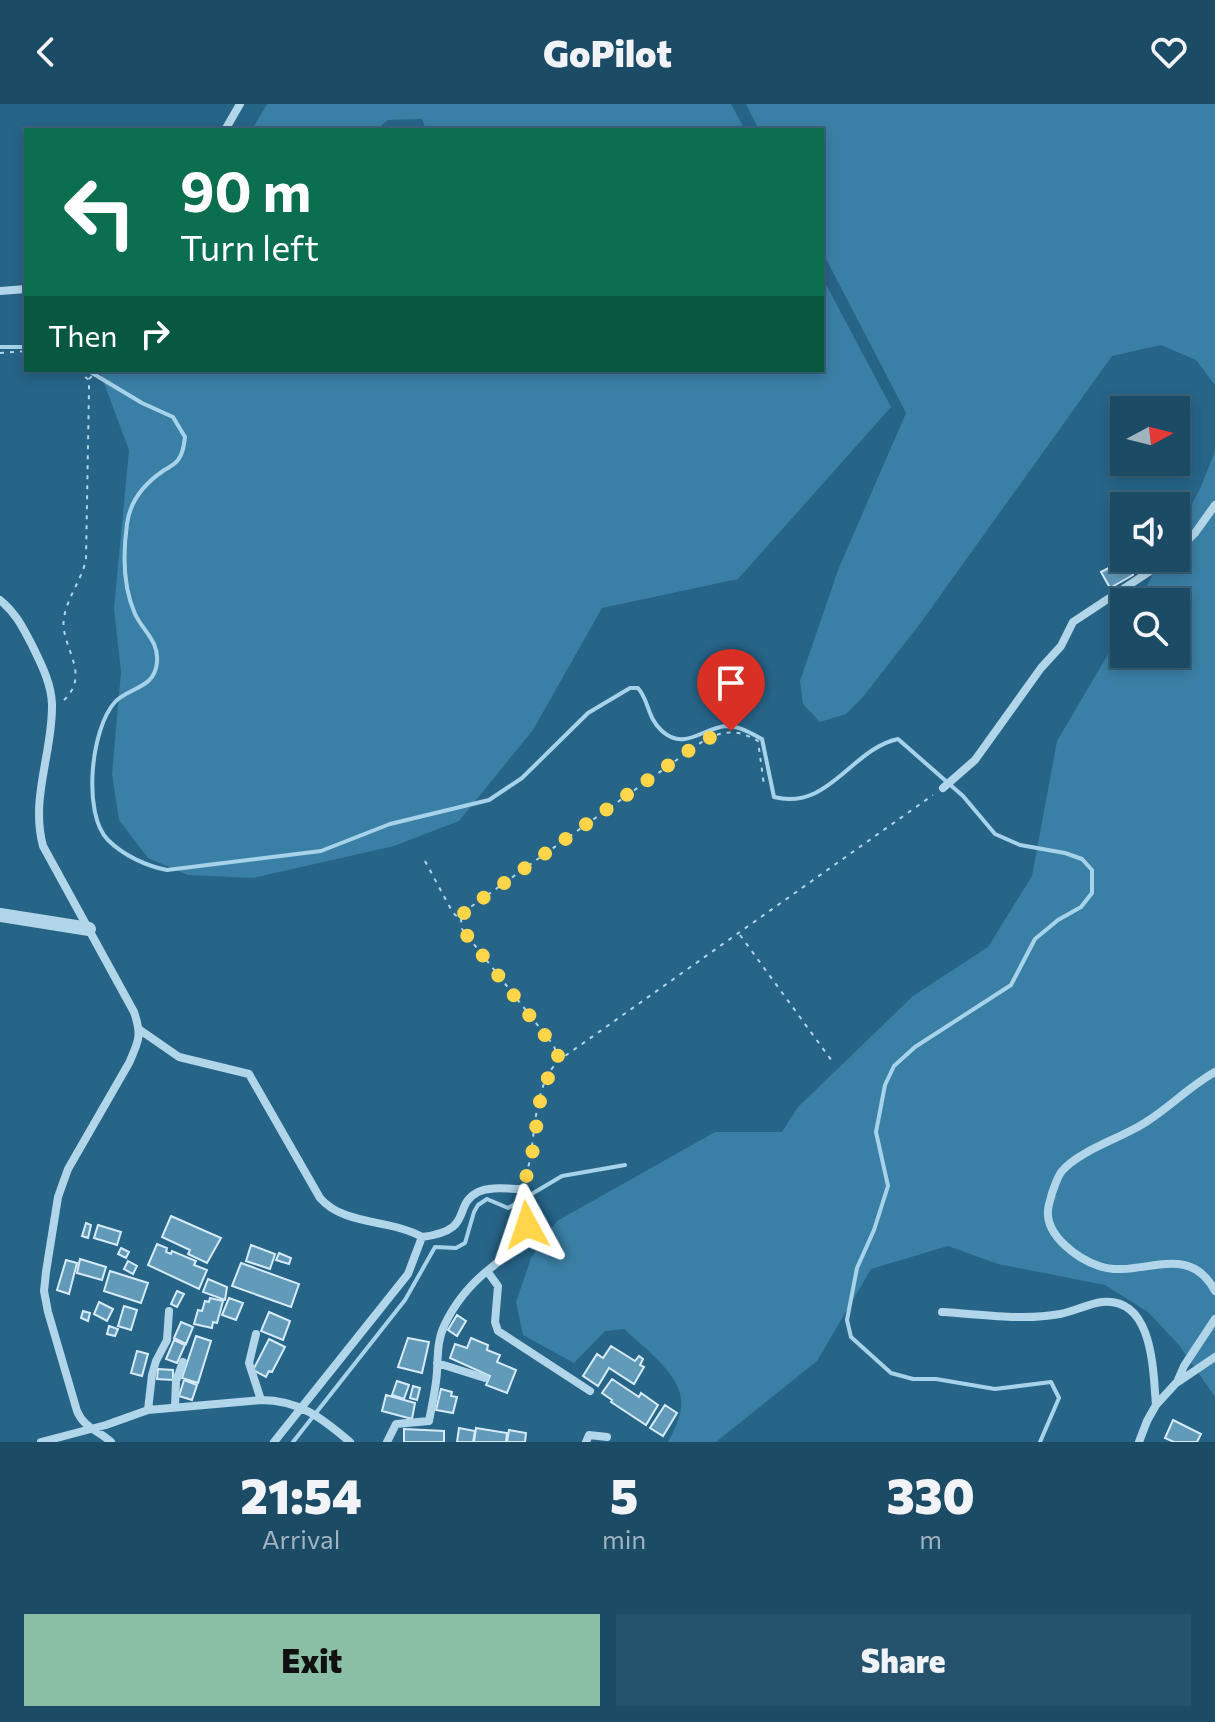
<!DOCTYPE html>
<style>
body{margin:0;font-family:Commissioner,sans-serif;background:#25526c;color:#f1f3f6;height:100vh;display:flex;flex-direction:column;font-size:30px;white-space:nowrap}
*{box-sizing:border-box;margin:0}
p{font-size:26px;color:#a0b3bf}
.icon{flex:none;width:44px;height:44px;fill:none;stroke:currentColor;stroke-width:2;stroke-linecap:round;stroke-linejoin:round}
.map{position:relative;height:1338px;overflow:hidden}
.details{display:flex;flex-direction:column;background:#1c4b66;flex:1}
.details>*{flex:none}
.top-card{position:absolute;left:24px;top:24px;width:800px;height:244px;border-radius:0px;box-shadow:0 4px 12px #0003,0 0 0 2px #3a637a;background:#0b6e4f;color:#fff;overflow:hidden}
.needle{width:52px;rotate:83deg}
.fabs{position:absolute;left:1110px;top:292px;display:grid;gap:16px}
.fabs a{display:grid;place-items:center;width:80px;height:80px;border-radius:0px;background:#1c4b66;box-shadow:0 4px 12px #0003,0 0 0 2px #3a637a;font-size:40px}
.pin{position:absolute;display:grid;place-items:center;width:68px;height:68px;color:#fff;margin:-82px -34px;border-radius:50% 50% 50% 0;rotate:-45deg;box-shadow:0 0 8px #0007}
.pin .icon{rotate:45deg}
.me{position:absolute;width:88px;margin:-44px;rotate:355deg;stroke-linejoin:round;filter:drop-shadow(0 0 6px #0008)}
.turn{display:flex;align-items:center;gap:28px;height:168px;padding:0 24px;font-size:36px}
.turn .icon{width:104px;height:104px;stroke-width:2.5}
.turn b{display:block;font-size:56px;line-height:68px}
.then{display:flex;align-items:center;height:76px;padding:0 24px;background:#0003;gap:16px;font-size:30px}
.eta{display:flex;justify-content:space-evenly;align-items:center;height:136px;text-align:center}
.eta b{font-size:48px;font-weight:800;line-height:56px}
.primary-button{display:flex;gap:16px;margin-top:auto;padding:16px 24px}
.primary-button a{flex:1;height:92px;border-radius:0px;background:#8abfa5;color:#111;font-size:32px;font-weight:800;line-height:92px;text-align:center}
.primary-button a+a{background:#25526c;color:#f1f3f6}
header{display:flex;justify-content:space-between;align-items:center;height:104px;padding:0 24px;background:#1c4b66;font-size:36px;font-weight:800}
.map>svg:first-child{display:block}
.green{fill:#3a7fa5}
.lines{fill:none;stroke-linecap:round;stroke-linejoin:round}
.stream{stroke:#a7d3ea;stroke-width:4}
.building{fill:#629ab9;stroke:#d6ebf7;stroke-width:2}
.path{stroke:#b2d6e9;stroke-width:2;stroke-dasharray:4 6;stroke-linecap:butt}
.minor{stroke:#b2d6e9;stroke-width:8}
.tertiary{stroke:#b2d6e9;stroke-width:14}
.route{stroke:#ffd54a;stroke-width:14;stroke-dasharray:0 25.2}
</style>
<header><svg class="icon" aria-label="back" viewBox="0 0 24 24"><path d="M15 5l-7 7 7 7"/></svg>GoPilot<svg class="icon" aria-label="heart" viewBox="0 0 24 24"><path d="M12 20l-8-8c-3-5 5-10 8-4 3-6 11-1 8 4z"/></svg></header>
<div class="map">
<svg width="1215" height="1338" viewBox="0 0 1215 1338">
<rect width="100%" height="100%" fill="#266488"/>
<path class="green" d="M 267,0 L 731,0 L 745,26 L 426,26 L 422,15 L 388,16 L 376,26 L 252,26 Z
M 746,0 L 1215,0 L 1215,281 L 1196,256 L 1161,241 L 1112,252 L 922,517 L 863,593 L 846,610 L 820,618 L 803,600 L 800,577 L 838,466 L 906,309 L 822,147 L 822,26 L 759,26 Z
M 822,173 L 891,303 L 738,475 L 602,504 L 533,626 L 459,717 L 394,742 L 253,774 L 188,771 L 148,754 L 119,716 L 112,670 L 121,568 L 114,504 L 129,346 L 99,266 L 822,266 Z
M 1215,347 L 1215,1293 L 1179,1241 L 1148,1208 L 1105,1181 L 998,1160 L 948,1142 L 871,1165 L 817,1257 L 716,1338 L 668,1338 C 674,1326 683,1310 681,1295 C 679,1269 642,1242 624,1225 L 605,1227 L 574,1259 L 523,1231 L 516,1198 L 531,1154 L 557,1117 L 715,1028 L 782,1028 L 798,1003 L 913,892 L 988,843 L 1032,772 L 1057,637 L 1124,523 L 1124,550 L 1176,550 L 1176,498 L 1138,498 L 1162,454 L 1176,454 L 1176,429 L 1200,385 Z"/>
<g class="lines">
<path class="stream" d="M 0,243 L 26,243
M 87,266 L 142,299 L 173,313 L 185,333 C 184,341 183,350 178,356 C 174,361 168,364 163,367 C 144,380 130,396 127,420 C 123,449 123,483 135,510 C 143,527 159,537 157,558 C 155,585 129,583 115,598 C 91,624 82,710 108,736 C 123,751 146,762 167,766 L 321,747 L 390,720 L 489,696 L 522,674 L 588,609 L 630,584 L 638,584 C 649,596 647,614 662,627 C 685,648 703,623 727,622 C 739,622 751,629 762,635 L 774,693 C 829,707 851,645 898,635 L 963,692 L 995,730 L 1020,741 L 1065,749 L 1082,755 L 1092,766 L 1092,789 L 1081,803 L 1058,816 L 1035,835 L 1011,881 L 915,943 L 894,962 L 885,981 L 876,1028 L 888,1082 L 874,1126 L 857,1164 L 847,1216 L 851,1233 L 891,1269 L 913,1275 L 936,1275 L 995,1285 L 1051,1278 L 1059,1294 L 1040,1338
M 293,1338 L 405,1196 L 435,1143 L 456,1144 L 465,1139 L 474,1108 L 478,1101 L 487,1095 L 508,1104 L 562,1072 L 625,1061"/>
</g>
<path class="building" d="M 1124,456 L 1133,471 L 1110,484 L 1101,468 Z
M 171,1112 L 221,1134 L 207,1159 L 188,1150 L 190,1146 L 162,1133 Z
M 86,1119 L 91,1121 L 88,1134 L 82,1132 Z
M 98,1121 L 121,1128 L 117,1141 L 94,1134 Z
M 157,1140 L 167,1144 L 166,1148 L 171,1150 L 172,1147 L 196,1157 L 194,1161 L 207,1166 L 199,1185 L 148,1161 Z
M 251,1141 L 275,1150 L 270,1165 L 246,1157 Z
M 121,1144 L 129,1148 L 126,1154 L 118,1150 Z
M 279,1149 L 291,1154 L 289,1160 L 276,1156 Z
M 80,1155 L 106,1163 L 102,1176 L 77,1169 Z
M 66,1156 L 77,1159 L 69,1190 L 57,1186 Z
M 128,1157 L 137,1162 L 133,1170 L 124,1165 Z
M 241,1159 L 299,1180 L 291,1203 L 232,1182 Z
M 110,1167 L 148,1179 L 141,1199 L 104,1187 Z
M 208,1175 L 227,1183 L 225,1196 L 203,1188 Z
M 177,1187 L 184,1190 L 177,1203 L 171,1200 Z
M 210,1194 L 223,1197 L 217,1219 L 213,1218 L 212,1224 L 194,1220 L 198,1206 L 202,1207 L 205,1197 L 209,1198 Z
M 229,1194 L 243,1199 L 236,1216 L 222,1211 Z
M 99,1198 L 113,1205 L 107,1217 L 94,1210 Z
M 124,1202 L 137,1206 L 131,1226 L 118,1222 Z
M 83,1207 L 90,1209 L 88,1217 L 81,1214 Z
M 269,1208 L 290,1217 L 283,1236 L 261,1227 Z
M 457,1211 L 466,1217 L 457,1232 L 448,1226 Z
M 181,1218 L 193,1223 L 186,1240 L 174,1234 Z
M 109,1222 L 118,1225 L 115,1232 L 107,1230 Z
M 196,1232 L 211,1237 L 198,1279 L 182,1274 Z
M 408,1234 L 429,1238 L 422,1269 L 398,1263 Z
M 471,1234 L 488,1241 L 487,1246 L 500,1251 L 497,1258 L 516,1266 L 507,1289 L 486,1281 L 490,1272 L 450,1254 L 455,1240 L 467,1244 Z
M 269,1235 L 285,1243 L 272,1268 L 269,1267 L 266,1273 L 253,1266 Z
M 174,1236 L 185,1241 L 177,1259 L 166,1255 Z
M 611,1242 L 635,1257 L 639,1252 L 643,1255 L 640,1261 L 644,1263 L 634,1280 L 609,1264 L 598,1282 L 583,1272 L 597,1250 L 603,1254 Z
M 137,1247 L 148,1250 L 142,1272 L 131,1269 Z
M 158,1265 L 173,1266 L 173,1276 L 157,1275 Z
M 612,1275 L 639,1293 L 641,1289 L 658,1301 L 646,1321 L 611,1298 L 612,1296 L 602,1289 Z
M 184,1276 L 197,1281 L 192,1296 L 179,1292 Z
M 397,1277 L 409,1281 L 404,1295 L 392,1291 Z
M 413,1282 L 420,1284 L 417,1296 L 410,1294 Z
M 441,1285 L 452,1288 L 451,1292 L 457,1293 L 453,1309 L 436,1306 Z
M 386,1291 L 415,1299 L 412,1315 L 382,1307 Z
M 665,1301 L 677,1309 L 663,1332 L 650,1324 Z
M 1173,1316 L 1201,1330 L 1197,1338 L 1174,1338 L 1165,1334 Z
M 459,1324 L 475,1327 L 473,1338 L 457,1338 Z
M 476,1324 L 507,1329 L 506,1338 L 474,1338 Z
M 404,1325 L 444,1327 L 444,1338 L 404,1338 Z
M 509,1326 L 526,1329 L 525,1338 L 507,1338 Z"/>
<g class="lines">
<path class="path" d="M 0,249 L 26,247
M 89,275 L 98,266
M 64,596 C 88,573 68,551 64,526 C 60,502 82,478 86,455 L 89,285 L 89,276 L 76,266
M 425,757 L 453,809 L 459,814
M 740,831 L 832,957
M 558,956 L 554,942 L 462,825 L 461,816 L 465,807 L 706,635 C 726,626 739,626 758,637 L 764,681
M 526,1072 C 537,1035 531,986 558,957 L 933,691"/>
<path class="minor" d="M 225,26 L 240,0
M 0,187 L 26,185
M 1176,448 L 1195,429 L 1215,401
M 0,496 C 16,509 23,524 32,541 C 41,560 51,578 52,600 C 53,648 30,694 43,742 L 134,908 C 142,931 139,937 129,959 L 68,1065 L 58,1093 L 46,1168 L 44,1187 L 48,1208 L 77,1307 C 84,1324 98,1326 111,1338
M 943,684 L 975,656 L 1041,564 L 1061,542 L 1073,518 L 1170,454
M 140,926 L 179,953 L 249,970 L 320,1094 C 344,1122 391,1115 422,1133 C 476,1126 451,1102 478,1088 C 490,1082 509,1085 523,1085 C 535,1132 521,1139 487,1167 C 469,1182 455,1199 445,1220 C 437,1236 438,1251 437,1268 C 436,1284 432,1301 429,1317 L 396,1320 L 387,1338
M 1215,968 C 1190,982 1170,1003 1146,1018 C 1122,1034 1080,1046 1062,1067 C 1057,1073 1055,1082 1052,1089 C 1051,1095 1048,1101 1048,1107 C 1046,1132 1078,1155 1099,1162 C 1139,1176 1188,1135 1215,1187
M 487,1167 L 498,1182 L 495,1218 L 498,1227 L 590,1287
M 942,1208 C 980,1210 1022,1217 1060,1210 C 1074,1207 1088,1200 1102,1198 C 1154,1193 1153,1268 1156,1301
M 256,1230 L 249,1259 L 261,1296
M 437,1259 L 485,1274
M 1178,1278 L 1215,1253
M 175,1303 L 176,1277 L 183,1258
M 148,1306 L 152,1271 L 156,1257 L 167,1236 L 169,1207
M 41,1338 L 106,1321 L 148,1306 L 261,1296 C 299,1296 322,1314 350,1338
M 274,1338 L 408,1170 L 422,1133
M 586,1338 L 589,1331 L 607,1333
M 1139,1338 L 1147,1317 L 1156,1301 L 1177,1278 L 1184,1262 L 1215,1215"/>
<path class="tertiary" d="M 0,811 L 89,825"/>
</g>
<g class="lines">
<path class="route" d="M 527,1121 L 528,1100 L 523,1085 L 532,1051 L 542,984 L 558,957 L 558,948 L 462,825 L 461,816 L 465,807 L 691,645 L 706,635 L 731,627"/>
</g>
</svg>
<div class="fabs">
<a><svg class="needle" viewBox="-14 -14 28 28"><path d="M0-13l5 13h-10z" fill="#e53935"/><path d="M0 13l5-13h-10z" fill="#a0b3bf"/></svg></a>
<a><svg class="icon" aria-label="sound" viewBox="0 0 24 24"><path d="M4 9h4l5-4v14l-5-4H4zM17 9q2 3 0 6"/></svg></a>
<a><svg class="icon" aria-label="search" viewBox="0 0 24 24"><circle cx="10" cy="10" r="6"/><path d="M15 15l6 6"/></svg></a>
</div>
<div class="pin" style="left:731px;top:627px;background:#d93025"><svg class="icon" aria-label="arrive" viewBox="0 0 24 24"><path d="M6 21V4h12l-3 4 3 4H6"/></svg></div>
<svg class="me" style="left:527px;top:1121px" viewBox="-20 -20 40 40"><path d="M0-17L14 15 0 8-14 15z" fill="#ffd54a" stroke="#fff" stroke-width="4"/></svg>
<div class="top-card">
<div class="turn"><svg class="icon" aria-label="left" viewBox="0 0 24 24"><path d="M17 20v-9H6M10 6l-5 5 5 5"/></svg><div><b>90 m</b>Turn left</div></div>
<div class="then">Then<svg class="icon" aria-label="right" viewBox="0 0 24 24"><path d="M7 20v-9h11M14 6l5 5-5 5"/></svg></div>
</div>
</div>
<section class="details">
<div class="eta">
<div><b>21:54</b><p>Arrival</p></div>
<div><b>5</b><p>min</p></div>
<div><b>330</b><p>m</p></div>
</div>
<div class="primary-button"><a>Exit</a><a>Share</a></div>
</section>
